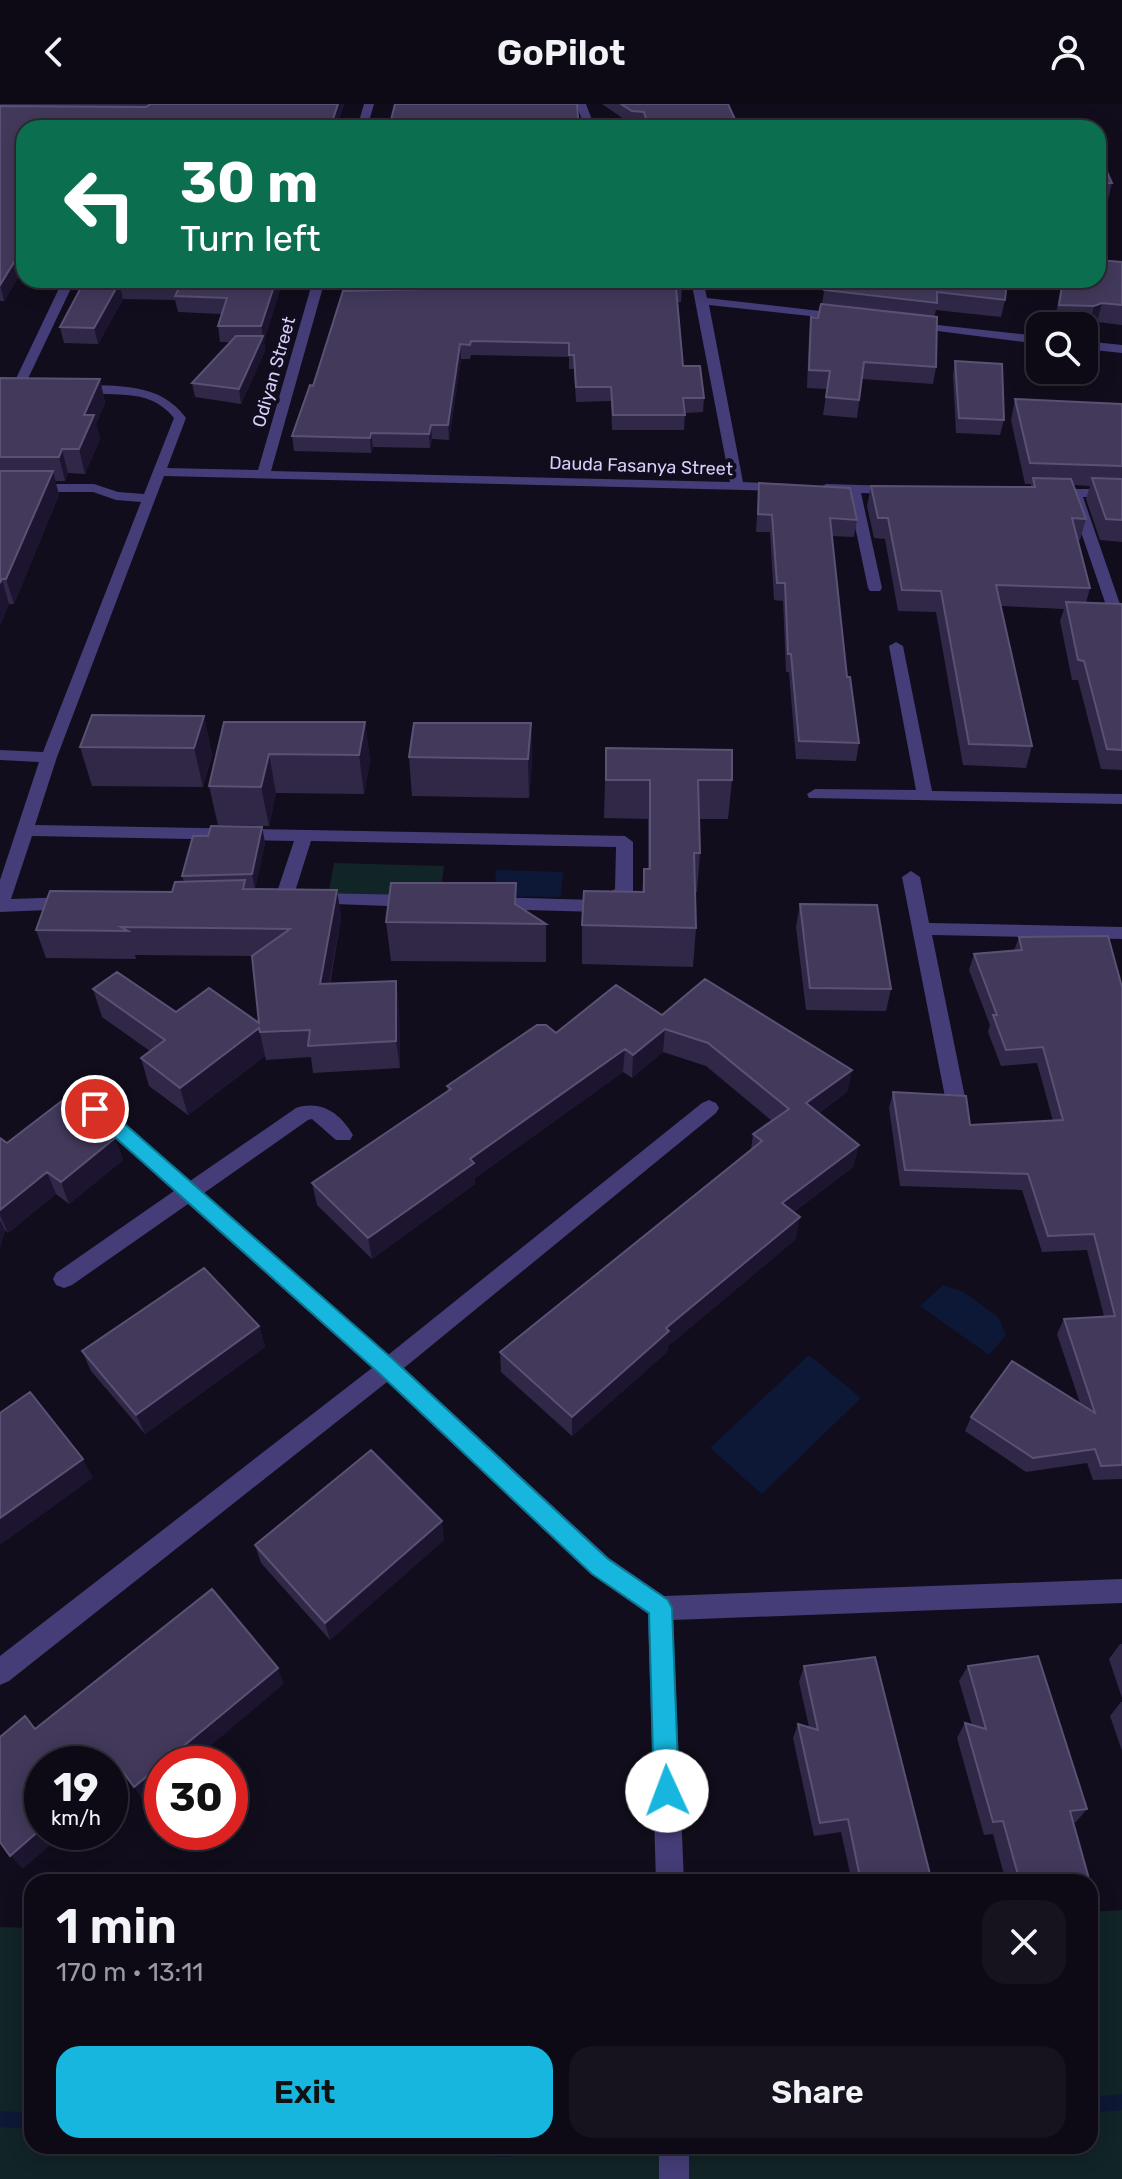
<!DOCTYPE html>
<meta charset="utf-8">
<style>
body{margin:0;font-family:Rubik,sans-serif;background:#16131e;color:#f1f3f6;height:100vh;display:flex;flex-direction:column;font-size:30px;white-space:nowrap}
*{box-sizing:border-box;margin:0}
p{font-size:26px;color:#9a9aa0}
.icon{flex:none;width:44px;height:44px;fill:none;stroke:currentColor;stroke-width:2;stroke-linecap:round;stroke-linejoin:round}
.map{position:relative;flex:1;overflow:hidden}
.drawer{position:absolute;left:24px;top:1770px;width:1074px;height:280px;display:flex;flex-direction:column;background:#0d0a15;border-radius:24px;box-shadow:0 4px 20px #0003,0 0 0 2px #2d2b34}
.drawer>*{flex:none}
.top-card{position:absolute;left:16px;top:16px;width:1090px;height:168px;border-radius:24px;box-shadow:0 4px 20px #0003,0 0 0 2px #2d2b34;background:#0b6e4f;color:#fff;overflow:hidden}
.controls{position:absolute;left:1026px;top:208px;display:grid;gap:16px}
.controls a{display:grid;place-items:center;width:72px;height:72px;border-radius:16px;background:#0d0a15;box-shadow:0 4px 20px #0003,0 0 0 2px #2d2b34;font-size:40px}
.speed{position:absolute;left:24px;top:1642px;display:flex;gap:16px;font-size:40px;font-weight:700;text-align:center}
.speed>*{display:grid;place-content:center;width:104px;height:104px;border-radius:50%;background:#0d0a15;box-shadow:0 4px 20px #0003,0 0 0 2px #2d2b34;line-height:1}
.speed small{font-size:20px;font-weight:400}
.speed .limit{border:12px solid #d22;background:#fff;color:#111}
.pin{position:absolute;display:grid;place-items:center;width:68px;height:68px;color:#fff;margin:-34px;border:4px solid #fff;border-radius:50%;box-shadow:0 2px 8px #0007}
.me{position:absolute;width:88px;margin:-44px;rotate:358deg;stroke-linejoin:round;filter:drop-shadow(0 0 6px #0008)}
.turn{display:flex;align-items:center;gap:28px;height:168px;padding:0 32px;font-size:36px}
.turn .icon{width:104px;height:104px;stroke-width:2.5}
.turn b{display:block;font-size:56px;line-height:68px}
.round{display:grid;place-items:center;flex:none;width:84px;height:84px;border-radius:24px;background:#16131e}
.summary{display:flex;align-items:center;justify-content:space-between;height:136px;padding:0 32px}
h1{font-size:48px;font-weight:600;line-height:60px}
.button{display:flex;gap:16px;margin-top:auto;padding:16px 32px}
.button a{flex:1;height:92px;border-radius:24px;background:#16b6de;color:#111;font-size:32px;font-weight:600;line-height:92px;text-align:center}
.button a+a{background:#16131e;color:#f1f3f6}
header{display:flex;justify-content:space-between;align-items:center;height:104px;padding:0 32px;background:#0d0a15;font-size:36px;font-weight:600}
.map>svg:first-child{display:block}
.green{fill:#112426}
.water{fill:#0d1836}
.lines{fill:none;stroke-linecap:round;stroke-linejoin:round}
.stream{fill:#0d1836;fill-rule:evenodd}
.street{fill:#453d77;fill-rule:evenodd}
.wall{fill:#312848}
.shaded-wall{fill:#1d152f}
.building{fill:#43395b;stroke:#5a5174;stroke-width:2}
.route{fill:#16b6de;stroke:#0e7690;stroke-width:2}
.labels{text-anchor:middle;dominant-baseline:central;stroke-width:8;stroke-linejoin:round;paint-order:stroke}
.far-street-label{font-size:18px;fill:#d7cefa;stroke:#110d1c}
</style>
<header><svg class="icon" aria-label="back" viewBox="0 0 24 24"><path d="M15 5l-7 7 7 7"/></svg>GoPilot<svg class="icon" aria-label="person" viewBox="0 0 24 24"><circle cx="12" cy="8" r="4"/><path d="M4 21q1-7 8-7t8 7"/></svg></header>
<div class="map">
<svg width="1122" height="2075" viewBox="0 0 1122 2075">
<rect width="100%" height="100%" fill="#110d1c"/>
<path class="green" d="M 334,759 L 444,762 L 439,800 L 327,797 Z
M 1122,1806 L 1122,2075 L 0,2075 L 0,1823 L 32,1824 L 32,2042 L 1090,2042 L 1090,1808 Z"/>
<path class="water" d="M 496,766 L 563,768 L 561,793 L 494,792 Z
M 943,1181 L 964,1188 L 998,1213 L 1006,1231 L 989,1251 L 920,1202 Z
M 809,1251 L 861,1294 L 762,1390 L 710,1344 Z"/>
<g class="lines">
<path class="stream" d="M 1122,1990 L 1122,2006 L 1090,2009 L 1090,1993 Z
M 0,2007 L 32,2009 L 32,2025 L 0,2023 Z
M 470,2042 L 523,2042 L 523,2044 L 521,2050 C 508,2055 485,2053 472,2048 Z"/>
<path class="street" d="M 364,0 L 374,0 L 367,24 L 357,24 Z
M 576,0 L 586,0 L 595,24 L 585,24 Z
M 63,176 L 75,176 L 23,285 L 13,288 L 11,285 Z
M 313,176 L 325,176 L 271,367 L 730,378 L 691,176 L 703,176 L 707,194 L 846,210 L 852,213 L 846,216 L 709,201 L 743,378 L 791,380 L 793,383 L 786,387 L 164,372 L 57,653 L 35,721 L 625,732 L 633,738 L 633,791 L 630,795 L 599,808 L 490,805 L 481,799 L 490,793 L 596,796 L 615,785 L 616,743 L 311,737 L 293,794 L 284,800 L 275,794 L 294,737 L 32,732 L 11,795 L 71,793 L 80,799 L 71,805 L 0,808 L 0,776 L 39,658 L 0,656 L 0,646 L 43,648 L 141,398 L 116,396 L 93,388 L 0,388 L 0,380 L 94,380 L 118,388 L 144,390 L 174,314 C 148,281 108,294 72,288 L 70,285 L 76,281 C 117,282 160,278 186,314 L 167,364 L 258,366 Z
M 910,218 L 1040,232 L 1040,240 L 906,223 L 906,219 Z
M 1084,237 L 1122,241 L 1122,249 L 1084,245 Z
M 826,380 L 894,382 L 901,386 L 894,390 L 861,389 L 882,484 L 880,487 L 870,487 L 868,484 L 848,389 L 821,387 L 819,384 Z
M 1050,385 L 1122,385 L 1122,393 L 1083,393 L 1122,506 L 1121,513 L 1111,513 L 1109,510 L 1069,393 L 1045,392 L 1045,386 Z
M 896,538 L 903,542 L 932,687 L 1122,690 L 1122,700 L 809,694 L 807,690 L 815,685 L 916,686 L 889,542 Z
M 911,767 L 920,773 L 929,819 L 1122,823 L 1122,835 L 932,831 L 966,998 L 963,1003 L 949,1003 L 946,998 L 902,773 Z
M 314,789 L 414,791 L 423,797 L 414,803 L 308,799 L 305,795 L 308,791 Z
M 709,996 L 716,999 L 719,1004 L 716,1009 L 404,1264 L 609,1454 L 664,1492 L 1122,1475 L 1122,1499 L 673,1516 L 684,1778 L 656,1778 L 648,1510 L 591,1470 L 387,1278 L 9,1577 L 0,1581 L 0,1552 L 372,1264 L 188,1100 L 72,1181 L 64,1184 L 56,1181 L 53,1175 L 56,1169 L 174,1087 L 88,1010 L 85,1005 L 88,1000 L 102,1000 L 190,1077 L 296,1004 C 321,996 340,1009 353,1031 L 350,1036 L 336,1036 L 312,1015 L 308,1016 L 204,1089 L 388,1251 L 702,999 Z
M 659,2042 L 689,2042 L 689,2075 L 659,2075 Z"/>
</g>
<path class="wall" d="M 0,0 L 344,0 L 336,24 L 24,24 L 24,164 L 4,197 L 0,197 Z
M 602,0 L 728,0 L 739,24 L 645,24 L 644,21 L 631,20 Z
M 1098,48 L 1112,79 L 1108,96 L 1098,96 Z
M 1122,158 L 1122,221 L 1097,218 L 1089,221 L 1054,221 L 1062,176 L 1098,176 Z
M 85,176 L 283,176 L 264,237 L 265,247 L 241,300 L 195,293 L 192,279 L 230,238 L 220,238 L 218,222 L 222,210 L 178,208 L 175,196 L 123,195 L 98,240 L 64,239 L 60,223 Z
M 419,176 L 681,176 L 682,184 L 681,198 L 678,198 L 683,262 L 704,294 L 703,308 L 685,309 L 684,326 L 612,326 L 611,297 L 576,298 L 574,265 L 569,265 L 569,253 L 471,251 L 470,255 L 461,255 L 449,336 L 432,335 L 430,344 L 373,343 L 371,349 L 294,347 L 292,332 L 313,282 L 421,185 Z
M 826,176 L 1005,196 L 1001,213 L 936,206 L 934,213 L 936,263 L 933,280 L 862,275 L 857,314 L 823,311 L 827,285 L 807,284 L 809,231 L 811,213 L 818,214 L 822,200 Z
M 955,257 L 1004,316 L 1000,331 L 956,329 L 953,271 Z
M 0,274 L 100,275 L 105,299 L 96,320 L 100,335 L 85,370 L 68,369 L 65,377 L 55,377 L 59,391 L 14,500 L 9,500 L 0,521 Z
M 1015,295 L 1122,300 L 1122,438 L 1100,436 L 1086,395 L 1090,382 L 1074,381 L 1086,415 L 1080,436 L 1077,436 L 1090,484 L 1086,499 L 1122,501 L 1122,666 L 1101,665 L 1078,576 L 1072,576 L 1060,517 L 1064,505 L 1001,502 L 1032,642 L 1026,664 L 963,661 L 936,508 L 898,507 L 885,435 L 874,434 L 867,402 L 871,382 L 1031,383 L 1031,380 L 1025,380 L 1011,316 Z
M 759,379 L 857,416 L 854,433 L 832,432 L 847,573 L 859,639 L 856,657 L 796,655 L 789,568 L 786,568 L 783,497 L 774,496 L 770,428 L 756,428 Z
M 204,612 L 212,651 L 203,683 L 92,682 L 80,643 Z
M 224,618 L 365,618 L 370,657 L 364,690 L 276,689 L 269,722 L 218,721 L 209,682 Z
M 531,619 L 532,658 L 529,694 L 412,692 L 409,653 Z
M 606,644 L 732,676 L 728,715 L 699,715 L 700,749 L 697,788 L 695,788 L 696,824 L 693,863 L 582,860 L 582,821 L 642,788 L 644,765 L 648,765 L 648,715 L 604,714 Z
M 262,723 L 265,739 L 255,785 L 337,786 L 341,814 L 330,880 L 396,877 L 399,904 L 400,964 L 313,969 L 311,953 L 266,956 L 265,952 L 188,1011 L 149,982 L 141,954 L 150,947 L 102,913 L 93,885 L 176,908 L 259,919 L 252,852 L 135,851 L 136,855 L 46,854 L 36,826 L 172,788 L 184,778 L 182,772 L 208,732 Z
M 800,800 L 891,885 L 886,907 L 806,906 L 796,823 Z
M 517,801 L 546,820 L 546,858 L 391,857 L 386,818 Z
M 1019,833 L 1122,883 L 1122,1375 L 1093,1376 L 1087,1359 L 1026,1368 L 965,1327 L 971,1313 L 1080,1299 L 1057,1230 L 1064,1215 L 1104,1212 L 1087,1146 L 1042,1148 L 1022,1086 L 900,1082 L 889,1004 L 893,988 L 970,1021 L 1053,1017 L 1037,959 L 1001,962 L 988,928 L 990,921 L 969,866 L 974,850 L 1014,847 Z
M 662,911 L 852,966 L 847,988 L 819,1009 L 859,1041 L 853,1063 L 794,1108 L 796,1135 L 668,1242 L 667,1248 L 572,1332 L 501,1268 L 500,1248 L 751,1045 L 753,1030 L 772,1017 L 706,962 L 663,948 L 632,974 L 623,968 L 475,1074 L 475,1080 L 372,1155 L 317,1101 L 312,1079 L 448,988 L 447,982 L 556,929 Z
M 0,1034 L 7,1039 L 115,1034 L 123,1056 L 69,1100 L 56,1090 L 8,1129 L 5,1126 L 0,1143 Z
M 259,1222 L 265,1243 L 145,1330 L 91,1267 L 82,1247 Z
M 444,1436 L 330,1536 L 261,1459 L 255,1441 Z
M 1120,1540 L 1122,1540 L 1122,1594 L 1109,1555 Z
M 804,1562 L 932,1778 L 852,1778 L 841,1728 L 814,1732 L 793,1634 L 798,1620 L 809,1623 L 799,1578 Z
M 968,1562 L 1087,1705 L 1076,1718 L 1073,1718 L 1089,1775 L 1086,1778 L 1006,1778 L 993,1730 L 984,1731 L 957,1634 L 965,1619 L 972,1621 L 959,1577 Z
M 1121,1598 L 1122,1598 L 1122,1647 L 1110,1612 Z"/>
<path class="shaded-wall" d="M 338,0 L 344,0 L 336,24 L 330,24 Z
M 24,142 L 24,164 L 4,197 L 0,181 Z
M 276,176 L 283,176 L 264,237 L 265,247 L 241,300 L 239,285 L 263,233 L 261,222 Z
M 119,179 L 123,195 L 98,240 L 94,224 Z
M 1102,199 L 1097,218 L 1089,221 L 1094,202 Z
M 460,240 L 461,255 L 449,336 L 448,321 Z
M 100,275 L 105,299 L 96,320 L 100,335 L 85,370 L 79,345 L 84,311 Z
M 431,321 L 432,335 L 430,344 L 429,330 Z
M 371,329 L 373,343 L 371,349 L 370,334 Z
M 62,345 L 68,369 L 65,377 L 59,353 Z
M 53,367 L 59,391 L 14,500 L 6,475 Z
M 2,475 L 9,500 L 0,521 L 0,479 Z
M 204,612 L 212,651 L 203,683 L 194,644 Z
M 365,618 L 370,657 L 364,690 L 359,651 Z
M 531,619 L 532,658 L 529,694 L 528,655 Z
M 269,650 L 276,689 L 269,722 L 261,683 Z
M 262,723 L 265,739 L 255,786 L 252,770 Z
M 337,786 L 341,814 L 324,908 L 320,880 Z
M 396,877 L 399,904 L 400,964 L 396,937 Z
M 259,924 L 265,952 L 188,1011 L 180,984 Z
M 665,925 L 663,948 L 632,974 L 633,951 Z
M 625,945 L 623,968 L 475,1074 L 475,1080 L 372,1155 L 368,1134 L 470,1055 Z
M 852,966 L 847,988 L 802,1021 L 806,999 Z
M 115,1034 L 123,1056 L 69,1100 L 61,1078 Z
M 859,1041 L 853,1063 L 778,1120 L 782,1099 Z
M 47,1068 L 56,1090 L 8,1129 L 0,1111 L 0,1106 Z
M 800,1113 L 796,1135 L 668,1242 L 667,1248 L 572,1332 L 572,1313 L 666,1224 Z
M 0,1116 L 5,1126 L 0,1143 Z
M 259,1222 L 265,1243 L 145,1330 L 136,1311 Z
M 83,1355 L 93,1374 L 0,1441 L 0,1414 Z
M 442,1417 L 444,1436 L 330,1536 L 325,1519 Z
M 278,1564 L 284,1580 L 189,1660 L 162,1660 Z
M 116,1658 L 126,1673 L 110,1688 L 110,1664 Z
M 162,1660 L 162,1682 L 144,1698 L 134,1683 Z
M 42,1724 L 42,1728 L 65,1728 L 23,1765 L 10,1752 Z"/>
<path class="building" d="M 151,0 L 338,0 L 330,24 L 163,24 L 166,17 L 100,17 L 96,24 L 24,24 L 24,142 L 0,181 L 0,2 L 146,3 Z
M 395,0 L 577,0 L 579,24 L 389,24 Z
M 621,0 L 728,0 L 739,24 L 649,24 L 644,8 L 632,7 Z
M 1098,48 L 1112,79 L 1098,79 Z
M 1098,156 L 1122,158 L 1122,201 L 1102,199 L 1094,202 L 1059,201 L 1063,176 L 1098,176 Z
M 85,176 L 276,176 L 261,222 L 218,222 L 227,194 L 175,192 L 181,181 L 119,179 L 94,224 L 60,223 Z
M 422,176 L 681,176 L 682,184 L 676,184 L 683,262 L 700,262 L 704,294 L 683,294 L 685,311 L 613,311 L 611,283 L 576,283 L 574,251 L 569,251 L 569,239 L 471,237 L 470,241 L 460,240 L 448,321 L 431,321 L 429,330 L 371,329 L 370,334 L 292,332 L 310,281 L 313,282 L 343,187 L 424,185 Z
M 826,176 L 1007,176 L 1005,196 L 937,188 L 937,199 L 824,186 Z
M 821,200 L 937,213 L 936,263 L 864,258 L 859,296 L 826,293 L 830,267 L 809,266 L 811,213 L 818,214 Z
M 236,232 L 263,232 L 239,285 L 192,279 Z
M 955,257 L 1002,260 L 1004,316 L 959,314 Z
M 0,274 L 100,275 L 84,311 L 94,311 L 79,345 L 62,345 L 59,353 L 0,353 Z
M 1015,295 L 1122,300 L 1122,362 L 1030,359 Z
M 0,367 L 53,367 L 6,475 L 2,475 L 0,479 Z
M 1033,374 L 1071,375 L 1086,415 L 1072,414 L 1090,484 L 996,481 L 1032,642 L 969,640 L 941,487 L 902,486 L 888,414 L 878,414 L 871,382 L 1035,383 Z
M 1092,374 L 1122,375 L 1122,416 L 1106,415 Z
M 759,379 L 850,384 L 857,416 L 830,414 L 847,573 L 850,573 L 859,639 L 799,637 L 791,550 L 788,550 L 785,479 L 777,479 L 772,411 L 758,410 Z
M 1066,498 L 1122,500 L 1122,646 L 1107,645 L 1084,557 L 1078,556 Z
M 92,611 L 204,612 L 194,644 L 80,643 Z
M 224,618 L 365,618 L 359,651 L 269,650 L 261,683 L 209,682 Z
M 414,619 L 531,619 L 528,655 L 409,653 Z
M 606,644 L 732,646 L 732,676 L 698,676 L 700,749 L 694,749 L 696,824 L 582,821 L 584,787 L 644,788 L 644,765 L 650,765 L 650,676 L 606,676 Z
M 211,722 L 262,723 L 252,770 L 182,772 L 193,732 L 208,732 Z
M 245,776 L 243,785 L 337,786 L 320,880 L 396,877 L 396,937 L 308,942 L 310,926 L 260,928 L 259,924 L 180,984 L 141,954 L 165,936 L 93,885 L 117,868 L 176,908 L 209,884 L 259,919 L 252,852 L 290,825 L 121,823 L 128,827 L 36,826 L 50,787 L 172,788 L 175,778 Z
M 391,779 L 516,779 L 515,800 L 546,820 L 386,818 Z
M 800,800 L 877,801 L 891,885 L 810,884 Z
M 1108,832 L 1122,883 L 1122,1361 L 1101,1362 L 1095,1345 L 1033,1354 L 971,1313 L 1012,1257 L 1095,1309 L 1064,1215 L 1115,1212 L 1094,1130 L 1048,1132 L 1028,1070 L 905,1066 L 893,988 L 966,992 L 970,1021 L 1063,1016 L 1043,943 L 1006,946 L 993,911 L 997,911 L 974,850 L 1022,846 L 1019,833 Z
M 705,875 L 852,966 L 806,999 L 859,1041 L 782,1099 L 800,1113 L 666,1224 L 669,1227 L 572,1313 L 500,1248 L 762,1037 L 753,1030 L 789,1005 L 708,939 L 665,925 L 633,951 L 625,945 L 470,1055 L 474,1059 L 368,1134 L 312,1079 L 451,985 L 447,982 L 537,921 L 546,921 L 556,929 L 616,881 L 662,911 Z
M 63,996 L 115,1034 L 61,1078 L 47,1068 L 0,1106 L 0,1034 L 7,1039 Z
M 204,1164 L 259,1222 L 136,1311 L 82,1247 Z
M 30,1288 L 83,1355 L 0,1414 L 0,1309 Z
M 371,1346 L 442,1417 L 325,1519 L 255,1441 Z
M 212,1485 L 278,1564 L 134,1683 L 116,1658 L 110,1664 L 110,1660 L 42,1660 L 42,1724 L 10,1752 L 0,1738 L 0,1633 L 25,1612 L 35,1625 Z
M 1038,1552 L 1087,1705 L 1070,1707 L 1089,1775 L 1063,1778 L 1020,1778 L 1003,1717 L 993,1718 L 965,1619 L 986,1625 L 968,1562 Z
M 875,1553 L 932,1778 L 861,1778 L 848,1715 L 820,1719 L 798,1620 L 818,1626 L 804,1562 Z"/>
<path class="route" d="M 95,998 L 102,1000 L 395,1257 L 608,1455 L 668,1496 L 672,1504 L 679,1687 L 675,1695 L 667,1699 L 658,1695 L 654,1687 L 649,1509 L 592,1470 L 380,1270 L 89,1010 L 86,1005 Z"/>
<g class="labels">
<g class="far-street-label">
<text transform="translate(274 268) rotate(-74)">Odiyan Street</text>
<text transform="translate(641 362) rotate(2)">Dauda Fasanya Street</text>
</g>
</g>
</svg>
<div class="controls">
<a><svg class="icon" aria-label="search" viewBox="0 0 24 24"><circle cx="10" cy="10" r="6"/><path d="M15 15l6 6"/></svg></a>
</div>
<div class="speed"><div>19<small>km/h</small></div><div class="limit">30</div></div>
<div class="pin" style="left:95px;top:1005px;background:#d93025"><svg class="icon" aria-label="arrive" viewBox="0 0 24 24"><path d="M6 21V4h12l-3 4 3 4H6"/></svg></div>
<svg class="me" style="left:667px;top:1687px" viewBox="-20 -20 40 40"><circle r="19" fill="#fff"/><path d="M0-13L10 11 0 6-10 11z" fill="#16b6de"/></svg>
<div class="top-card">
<div class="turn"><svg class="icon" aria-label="left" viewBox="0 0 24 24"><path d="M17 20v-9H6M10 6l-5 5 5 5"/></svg><div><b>30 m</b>Turn left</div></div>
</div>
<section class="drawer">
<div class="summary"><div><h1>1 min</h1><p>170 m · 13:11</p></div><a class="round"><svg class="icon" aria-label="close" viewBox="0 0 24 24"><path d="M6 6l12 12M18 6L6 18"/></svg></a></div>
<div class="button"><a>Exit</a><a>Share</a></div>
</section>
</div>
